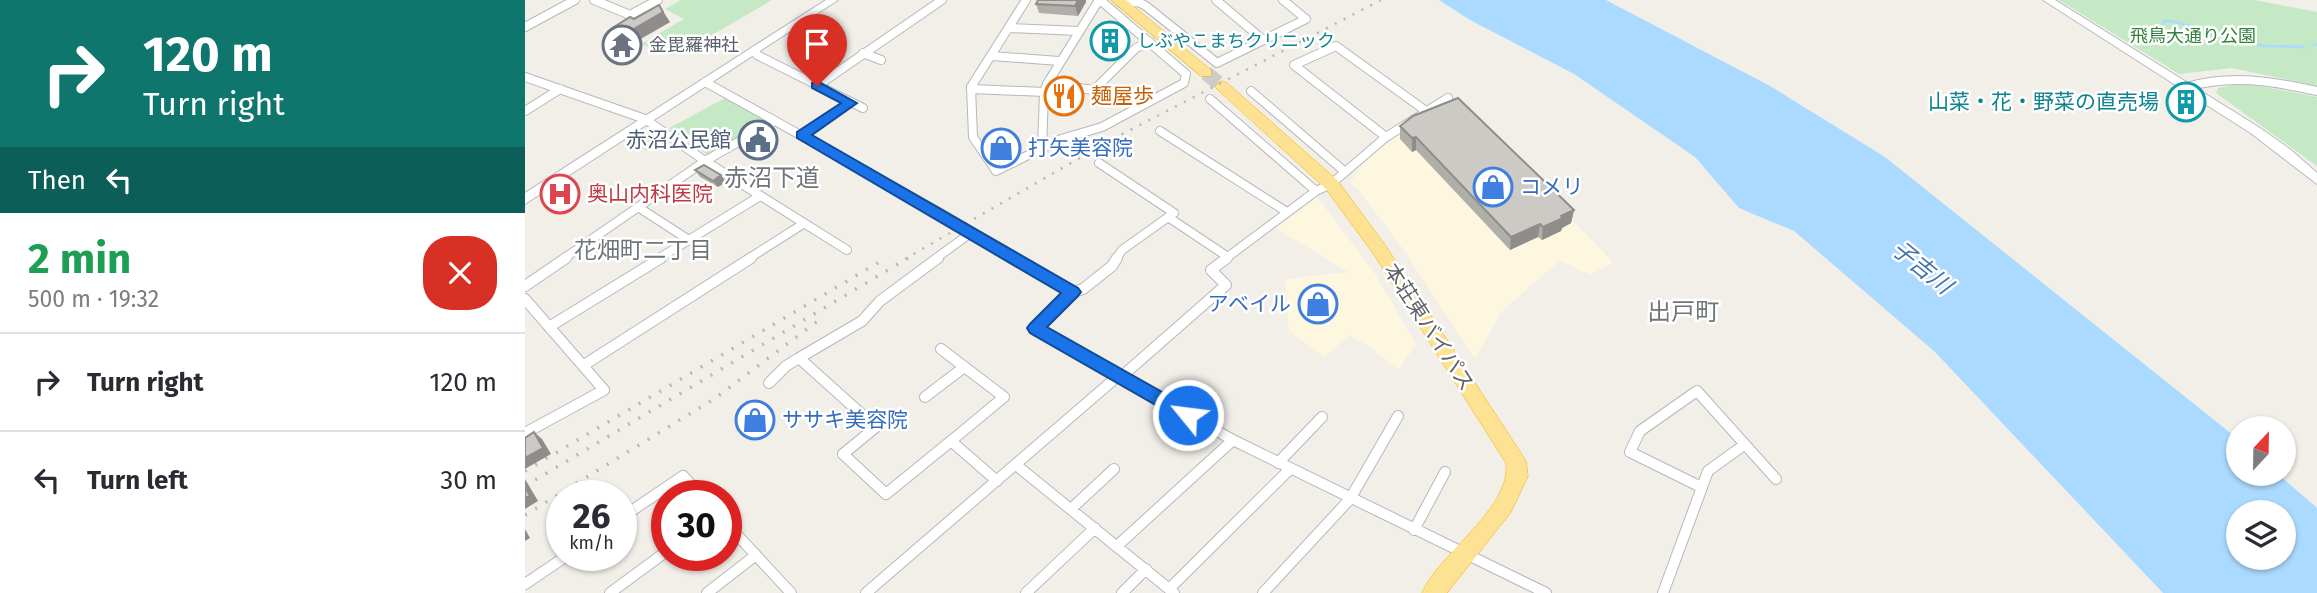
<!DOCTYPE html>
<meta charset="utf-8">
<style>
body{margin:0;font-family:"Fira Sans","Noto Sans JP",sans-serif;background:#f2f2f3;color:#2b2b33;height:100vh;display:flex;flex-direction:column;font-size:26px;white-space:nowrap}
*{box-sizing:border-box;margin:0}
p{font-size:23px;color:#7c7c81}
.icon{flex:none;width:38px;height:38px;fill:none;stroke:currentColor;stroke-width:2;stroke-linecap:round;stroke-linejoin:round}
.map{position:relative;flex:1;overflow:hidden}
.side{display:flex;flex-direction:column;background:#fff;width:525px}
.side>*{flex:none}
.banner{background:#0f766e;color:#fff;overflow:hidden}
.needle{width:46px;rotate:22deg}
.buttons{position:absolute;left:1701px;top:416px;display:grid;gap:14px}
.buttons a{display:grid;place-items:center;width:70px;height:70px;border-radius:50%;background:#fff;box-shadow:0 2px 5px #0004;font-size:35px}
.speed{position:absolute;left:21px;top:480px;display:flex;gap:14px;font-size:35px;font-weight:700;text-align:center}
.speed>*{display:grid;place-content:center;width:91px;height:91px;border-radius:50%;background:#fff;box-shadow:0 2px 5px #0004;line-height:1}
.speed small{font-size:18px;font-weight:400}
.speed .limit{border:10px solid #d22;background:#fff;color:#111}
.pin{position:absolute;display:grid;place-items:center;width:60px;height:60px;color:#fff;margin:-72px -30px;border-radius:50% 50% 50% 0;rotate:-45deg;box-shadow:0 0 7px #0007}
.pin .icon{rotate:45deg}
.me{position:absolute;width:77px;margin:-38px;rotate:299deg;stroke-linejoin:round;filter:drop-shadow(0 0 5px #0008)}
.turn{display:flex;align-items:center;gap:24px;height:147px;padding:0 28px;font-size:32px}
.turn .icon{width:91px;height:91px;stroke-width:2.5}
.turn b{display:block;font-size:49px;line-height:60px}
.then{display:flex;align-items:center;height:66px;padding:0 28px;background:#0003;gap:14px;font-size:26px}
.round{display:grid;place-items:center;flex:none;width:74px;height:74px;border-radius:28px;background:#f2f2f3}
.headline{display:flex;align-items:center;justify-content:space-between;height:119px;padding:0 28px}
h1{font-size:42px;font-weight:700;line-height:52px;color:#1e9e55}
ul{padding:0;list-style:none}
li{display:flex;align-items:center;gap:21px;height:98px;padding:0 28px;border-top:2px solid #e1e1e2}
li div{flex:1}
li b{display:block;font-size:26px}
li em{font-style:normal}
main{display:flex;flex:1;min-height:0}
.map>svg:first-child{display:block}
.commercial{fill:#fef7e0}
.green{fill:#c5e8c5}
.water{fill:#aadaff;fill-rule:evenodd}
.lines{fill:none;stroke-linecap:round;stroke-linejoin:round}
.stream{stroke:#aadaff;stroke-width:2.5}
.highway-tunnel{stroke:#ccccc8;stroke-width:15;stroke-dasharray:15 8;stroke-linecap:butt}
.street-far1-casing{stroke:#b5b8bc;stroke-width:10}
.street-casing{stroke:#b5b8bc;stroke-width:12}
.secondary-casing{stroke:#b6babf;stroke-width:2}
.highway-casing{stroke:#f9ab00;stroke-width:1}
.street-far1{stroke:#fff;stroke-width:8}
.street{stroke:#fff;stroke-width:10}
.secondary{fill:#fff;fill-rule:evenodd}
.highway{fill:#fde293;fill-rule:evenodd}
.rail-far1{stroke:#b6b7b8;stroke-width:2.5;stroke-dasharray:2 8;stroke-linecap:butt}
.rail{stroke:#b6b7b8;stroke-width:3.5;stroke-dasharray:2 10;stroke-linecap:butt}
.wall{fill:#afaea9}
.shaded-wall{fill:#8f8d8a}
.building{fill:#cccac5;stroke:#8f8d8a;stroke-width:2}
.route{fill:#1a73e8;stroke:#114b97;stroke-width:2}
.labels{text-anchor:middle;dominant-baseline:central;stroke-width:5;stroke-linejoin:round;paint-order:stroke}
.far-park-label{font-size:18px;fill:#348238;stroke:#fff}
.far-culture-label{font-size:18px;fill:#0d838f;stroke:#fff;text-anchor:start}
.far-worship-label{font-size:18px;fill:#5b616d;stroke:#fff;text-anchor:start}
.food-label{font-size:21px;fill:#c56008;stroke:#fff;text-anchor:start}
.culture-label{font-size:21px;fill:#0d838f;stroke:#fff;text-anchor:end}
.service-label{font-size:21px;fill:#4e5e75;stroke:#fff;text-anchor:end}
.shop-label{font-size:21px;fill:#366cbe;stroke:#fff;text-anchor:start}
.health-label{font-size:21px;fill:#be3a42;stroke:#fff;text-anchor:start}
.street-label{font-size:21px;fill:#5f6368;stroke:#fff}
.neighbourhood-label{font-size:23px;fill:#70757a;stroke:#fff}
.water-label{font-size:23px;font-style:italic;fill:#4174aa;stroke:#fff}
.quarter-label{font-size:24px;fill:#70757a;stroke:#fff}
</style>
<main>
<section class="side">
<div class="banner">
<div class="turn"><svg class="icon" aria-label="right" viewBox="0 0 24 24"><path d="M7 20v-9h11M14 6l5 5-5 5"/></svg><div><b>120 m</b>Turn right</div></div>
<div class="then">Then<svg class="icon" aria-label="left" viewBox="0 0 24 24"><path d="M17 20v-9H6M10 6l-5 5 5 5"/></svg></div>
</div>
<div class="headline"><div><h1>2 min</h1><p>500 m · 19:32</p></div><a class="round" style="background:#d93025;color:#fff"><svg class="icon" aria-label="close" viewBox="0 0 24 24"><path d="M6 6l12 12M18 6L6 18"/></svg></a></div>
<ul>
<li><svg class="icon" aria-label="right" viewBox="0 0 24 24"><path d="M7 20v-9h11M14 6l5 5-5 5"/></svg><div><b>Turn right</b></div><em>120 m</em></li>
<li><svg class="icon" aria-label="left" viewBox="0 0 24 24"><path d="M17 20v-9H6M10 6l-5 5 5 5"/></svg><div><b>Turn left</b></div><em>30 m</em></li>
</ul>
</section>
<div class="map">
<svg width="1792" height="593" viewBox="0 0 1792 593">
<rect width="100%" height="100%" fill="#f1efe8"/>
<path class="commercial" d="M 927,100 L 1088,262 L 1065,275 L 1035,260 L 976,312 L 950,359 L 879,250 L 832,188 L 825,183 L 841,159 L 896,118 Z
M 792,197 L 850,274 L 891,344 L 873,370 L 844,346 L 824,335 L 800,357 L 764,331 L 760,279 L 823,272 L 751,228 Z"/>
<path class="green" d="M 156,0 L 247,0 L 156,53 L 145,55 L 116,44 L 159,19 L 140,9 Z
M 1534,0 L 1729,0 L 1792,12 L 1792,86 L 1707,68 L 1654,74 Z
M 1719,83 L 1792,97 L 1792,166 L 1691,93 L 1693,88 Z
M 202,97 L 241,121 L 239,124 L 190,154 L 183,155 L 144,128 Z
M 123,131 L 152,149 L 136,146 L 124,151 L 104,143 Z"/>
<path class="water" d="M 914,0 L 1081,0 L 1245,86 L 1360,157 L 1713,439 L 1713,474 L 1753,474 L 1792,508 L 1792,593 L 1638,593 L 1410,352 L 1269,231 L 1214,208 L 1170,157 L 1049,74 L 945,20 ZM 1713,513 L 1759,513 L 1759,558 L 1713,558 Z"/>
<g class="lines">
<path class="stream" d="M 1635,32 L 1656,31 L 1697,36
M 1610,40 C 1622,36 1637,35 1639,21 L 1647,21 L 1739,46 L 1779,47
M 1789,45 L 1792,44"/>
<path class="highway-tunnel" d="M 681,73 L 697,86"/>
<defs>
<path id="street-far1" d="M 69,0 L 105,15 L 133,0
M 501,0 L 446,87 L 448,137 L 471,171 L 536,139 L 577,127 L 659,83 L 661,74 L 575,0
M 691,0 L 737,39
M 596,3 L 613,2 L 621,6 L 692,63 L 781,19 L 758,0
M 0,27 L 50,0
M 484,28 L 554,31
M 230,50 L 232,55 L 338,108
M 338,53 L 356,60
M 467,56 L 534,61
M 0,77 L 120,119 L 180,161 L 322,250
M 180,82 L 414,212 L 493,259
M 522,84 L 569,90 L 611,48 L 625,42
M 292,86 L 417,0
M 1661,87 C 1707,74 1746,81 1792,91
M 446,89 L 520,92
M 726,91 L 819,171
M 685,99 L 791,191
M 0,111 L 35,89
M 635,131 L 762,212
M 277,135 L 325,103
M 861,137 L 769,65 L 811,46 L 901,111
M 517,148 L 519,93 L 522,84 L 574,0
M 574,163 L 649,213 L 597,250 L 591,259
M 113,207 L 164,240
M 643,217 L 703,257
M 38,259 L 180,161 L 250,121
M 133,259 L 235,196
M 223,259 L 278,224
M 410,259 L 447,232
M 700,259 L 791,191 L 806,184 L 861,137 L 923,98"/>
<path id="street" d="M 491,258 L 548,292
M 592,258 L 587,266 L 558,289 L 548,292 L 510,328 L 708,440 L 1021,593
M 0,286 L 41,258
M 0,299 L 79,390 L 0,433
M 24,327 L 136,258
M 416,349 L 479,397 L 426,441
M 274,358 L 337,321 L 355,301 L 413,258
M 59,365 L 226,258
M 596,377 L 701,285 L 686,270 L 702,258
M 244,383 L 261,366 L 274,358 L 351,427 L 318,454 L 361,494 L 426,441 L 472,481
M 400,397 L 438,368
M 753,463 L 797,417
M 491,465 L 649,593
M 1176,487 L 1105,452 L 1115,431 L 1172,391 L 1251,479
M 546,509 L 589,469
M 96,518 L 158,476 L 176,495
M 201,523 L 266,593
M 889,530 L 920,472
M 592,546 L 708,440
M 0,584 L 43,555
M 644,589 L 765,469
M 85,593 L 142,551
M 182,593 L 231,555
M 341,593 L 593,376
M 501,593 L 570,528
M 597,593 L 621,569
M 738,593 L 825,499 L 873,416
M 1138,593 L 1183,471 L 1219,445"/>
<path id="secondary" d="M 301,0 L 313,0 L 0,204 L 0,193 Z
M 1518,0 L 1530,0 L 1735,128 L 1766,150 L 1792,173 L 1792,184 L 1727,134 Z"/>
<path id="highway" d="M 586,0 L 601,0 L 686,70 L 686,76 L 676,76 Z
M 697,81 L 702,83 L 812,180 L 860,245 L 1001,461 L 1003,476 L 986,512 L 922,593 L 897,593 C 914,553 987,508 981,463 L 848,253 L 800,188 L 692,89 L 690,86 Z"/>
</defs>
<use href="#street-far1" class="street-far1-casing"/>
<use href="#street" class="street-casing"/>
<use href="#secondary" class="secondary-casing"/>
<use href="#highway" class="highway-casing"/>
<use href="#street-far1" class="street-far1"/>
<use href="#street" class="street"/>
<use href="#secondary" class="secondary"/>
<use href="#highway" class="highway"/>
<path class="rail-far1" d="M 380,259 L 584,141 L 856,0"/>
<path class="rail" d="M 0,471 L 356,261
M 0,486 L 383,258
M 0,515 L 189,399 L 294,320"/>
</g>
<path class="wall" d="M 561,2 L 553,16 L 514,13 L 511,4 Z
M 109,19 L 145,22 L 112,41 L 96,37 L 89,27 Z
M 598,33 L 582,49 L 571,46 L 569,39 Z
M 548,94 L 548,111 L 529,112 L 526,105 Z
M 875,126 L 1049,210 L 1046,223 L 1037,228 L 1036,231 L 1017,240 L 1013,237 L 985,250 L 891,150 L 887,152 L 875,139 Z
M 242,131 L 247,137 L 236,144 L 230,140 L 226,133 Z
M 170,170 L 201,182 L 193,187 L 175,177 Z"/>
<path class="shaded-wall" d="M 553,0 L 561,0 L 561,2 L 553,16 L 550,6 Z
M 134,5 L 145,22 L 112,41 L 105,31 Z
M 596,26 L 598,33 L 582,49 L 580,42 Z
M 545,87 L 548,94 L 548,111 L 545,104 Z
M 242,131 L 247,137 L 236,144 L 231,137 Z
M 891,137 L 891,150 L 887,152 L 887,138 Z
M 196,175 L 201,182 L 193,187 L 188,181 Z
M 1049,210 L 1046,223 L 1037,228 L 1036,231 L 1017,240 L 1018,227 L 1036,216 Z
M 1015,224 L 1013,237 L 985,250 L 986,237 Z
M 9,432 L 17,439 L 26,454 L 0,469 L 0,458 Z
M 0,479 L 13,501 L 0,509 Z
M 0,529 L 5,538 L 0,541 Z"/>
<path class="building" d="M 513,0 L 553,0 L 550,6 L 511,4 Z
M 134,5 L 138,12 L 105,31 L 89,27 L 105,17 L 109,19 Z
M 586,24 L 596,26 L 580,42 L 569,39 Z
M 530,85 L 545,87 L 545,104 L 526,105 L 527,91 Z
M 933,98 L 1049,210 L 1036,216 L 1038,218 L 1018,227 L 1015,224 L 986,237 L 891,137 L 887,138 L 875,126 L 888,116 Z
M 237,127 L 242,131 L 231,137 L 226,133 Z
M 179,165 L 196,175 L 188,181 L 170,170 Z
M 9,432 L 18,448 L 0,458 L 0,438 Z
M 0,487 L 5,496 L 0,498 Z"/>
<path class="route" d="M 292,81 L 332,103 L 287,135 L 553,288 L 556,292 L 553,296 L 522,327 L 669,410 L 672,415 L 669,420 L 663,422 L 657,420 L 505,333 L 502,328 L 505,324 L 536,293 L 272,138 L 272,132 L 316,103 L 287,88 L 287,83 Z"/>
<defs>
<symbol id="building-ring" viewBox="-11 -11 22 22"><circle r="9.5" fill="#fff" stroke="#0f9aa8" stroke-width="1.5"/><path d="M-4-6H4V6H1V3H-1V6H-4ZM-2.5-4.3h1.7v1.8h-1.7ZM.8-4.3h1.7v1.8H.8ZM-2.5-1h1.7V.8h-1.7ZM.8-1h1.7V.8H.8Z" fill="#0f9aa8"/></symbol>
<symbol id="temple-ring" viewBox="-11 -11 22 22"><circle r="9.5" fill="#fff" stroke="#6b7280" stroke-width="1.5"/><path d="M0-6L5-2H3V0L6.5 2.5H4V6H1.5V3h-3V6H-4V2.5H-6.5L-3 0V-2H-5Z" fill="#6b7280"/></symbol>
<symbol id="restaurant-ring" viewBox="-11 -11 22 22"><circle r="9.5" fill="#fff" stroke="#e8710a" stroke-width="1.5"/><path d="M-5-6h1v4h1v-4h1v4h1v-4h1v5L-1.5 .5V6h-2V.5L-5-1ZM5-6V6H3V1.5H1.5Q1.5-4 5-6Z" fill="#e8710a"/></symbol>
<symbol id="civic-ring" viewBox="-11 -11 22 22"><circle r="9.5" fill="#fff" stroke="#5c6f8a" stroke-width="1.5"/><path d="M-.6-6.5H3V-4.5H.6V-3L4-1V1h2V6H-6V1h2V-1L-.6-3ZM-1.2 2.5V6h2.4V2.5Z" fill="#5c6f8a"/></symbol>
<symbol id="shop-ring" viewBox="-11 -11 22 22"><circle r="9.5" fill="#fff" stroke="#3f7fe0" stroke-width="1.5"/><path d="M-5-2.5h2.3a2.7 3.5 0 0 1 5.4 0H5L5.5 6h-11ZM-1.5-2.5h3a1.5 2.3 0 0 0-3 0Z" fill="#3f7fe0"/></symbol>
<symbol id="hospital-ring" viewBox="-11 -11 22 22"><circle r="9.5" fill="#fff" stroke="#e0444e" stroke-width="1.5"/><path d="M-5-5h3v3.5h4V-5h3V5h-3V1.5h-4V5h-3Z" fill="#e0444e"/></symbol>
</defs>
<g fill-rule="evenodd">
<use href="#building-ring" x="563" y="19" width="44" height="44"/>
<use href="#temple-ring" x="75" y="23" width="44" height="44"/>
<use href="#restaurant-ring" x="517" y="74" width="44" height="44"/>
<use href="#building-ring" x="1639" y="80" width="44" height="44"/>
<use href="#civic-ring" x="211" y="118" width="44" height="44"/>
<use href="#shop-ring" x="454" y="126" width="44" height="44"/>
<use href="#shop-ring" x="946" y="165" width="44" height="44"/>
<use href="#hospital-ring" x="13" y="172" width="44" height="44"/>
<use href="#shop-ring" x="771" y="282" width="44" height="44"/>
<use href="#shop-ring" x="208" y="398" width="44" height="44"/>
</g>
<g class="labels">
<g class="far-park-label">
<text x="1668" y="36">飛鳥大通り公園</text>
</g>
<g class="far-culture-label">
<text x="612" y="41">しぶやこまちクリニック</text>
</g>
<g class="far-worship-label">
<text x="124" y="45">金毘羅神社</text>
</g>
<g class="food-label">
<text x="566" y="96">麺屋歩</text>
</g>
<g class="culture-label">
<text x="1634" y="102">山菜・花・野菜の直売場</text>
</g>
<g class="service-label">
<text x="206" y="140">赤沼公民館</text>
</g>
<g class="shop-label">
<text x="503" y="148">打矢美容院</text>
<text x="995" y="187">コメリ</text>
<text x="766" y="304" text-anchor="end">アベイル</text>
<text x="257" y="420">ササキ美容院</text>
</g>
<g class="health-label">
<text x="62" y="194">奥山内科医院</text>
</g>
<g class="street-label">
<text transform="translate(904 327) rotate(57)">本荘東バイパス</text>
</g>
<g class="neighbourhood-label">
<text x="118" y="250">花畑町二丁目</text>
</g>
<g class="water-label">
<text transform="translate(1397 267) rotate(39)">子吉川</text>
</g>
<g class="quarter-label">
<text x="247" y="178">赤沼下道</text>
<text x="1158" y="312">出戸町</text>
</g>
</g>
</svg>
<div class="buttons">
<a><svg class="needle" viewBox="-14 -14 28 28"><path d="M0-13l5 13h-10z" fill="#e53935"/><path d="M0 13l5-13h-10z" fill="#7c7c81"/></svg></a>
<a><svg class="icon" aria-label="layers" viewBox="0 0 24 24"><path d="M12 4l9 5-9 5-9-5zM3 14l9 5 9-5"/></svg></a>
</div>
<div class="speed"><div>26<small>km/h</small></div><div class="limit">30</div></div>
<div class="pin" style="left:292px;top:86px;background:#d93025"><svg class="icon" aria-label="arrive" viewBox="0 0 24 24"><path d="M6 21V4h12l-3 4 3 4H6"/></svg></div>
<svg class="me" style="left:663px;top:415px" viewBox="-20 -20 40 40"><circle r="17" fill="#1a73e8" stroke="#fff" stroke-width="3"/><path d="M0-11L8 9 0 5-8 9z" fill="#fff"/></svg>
</div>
</main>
